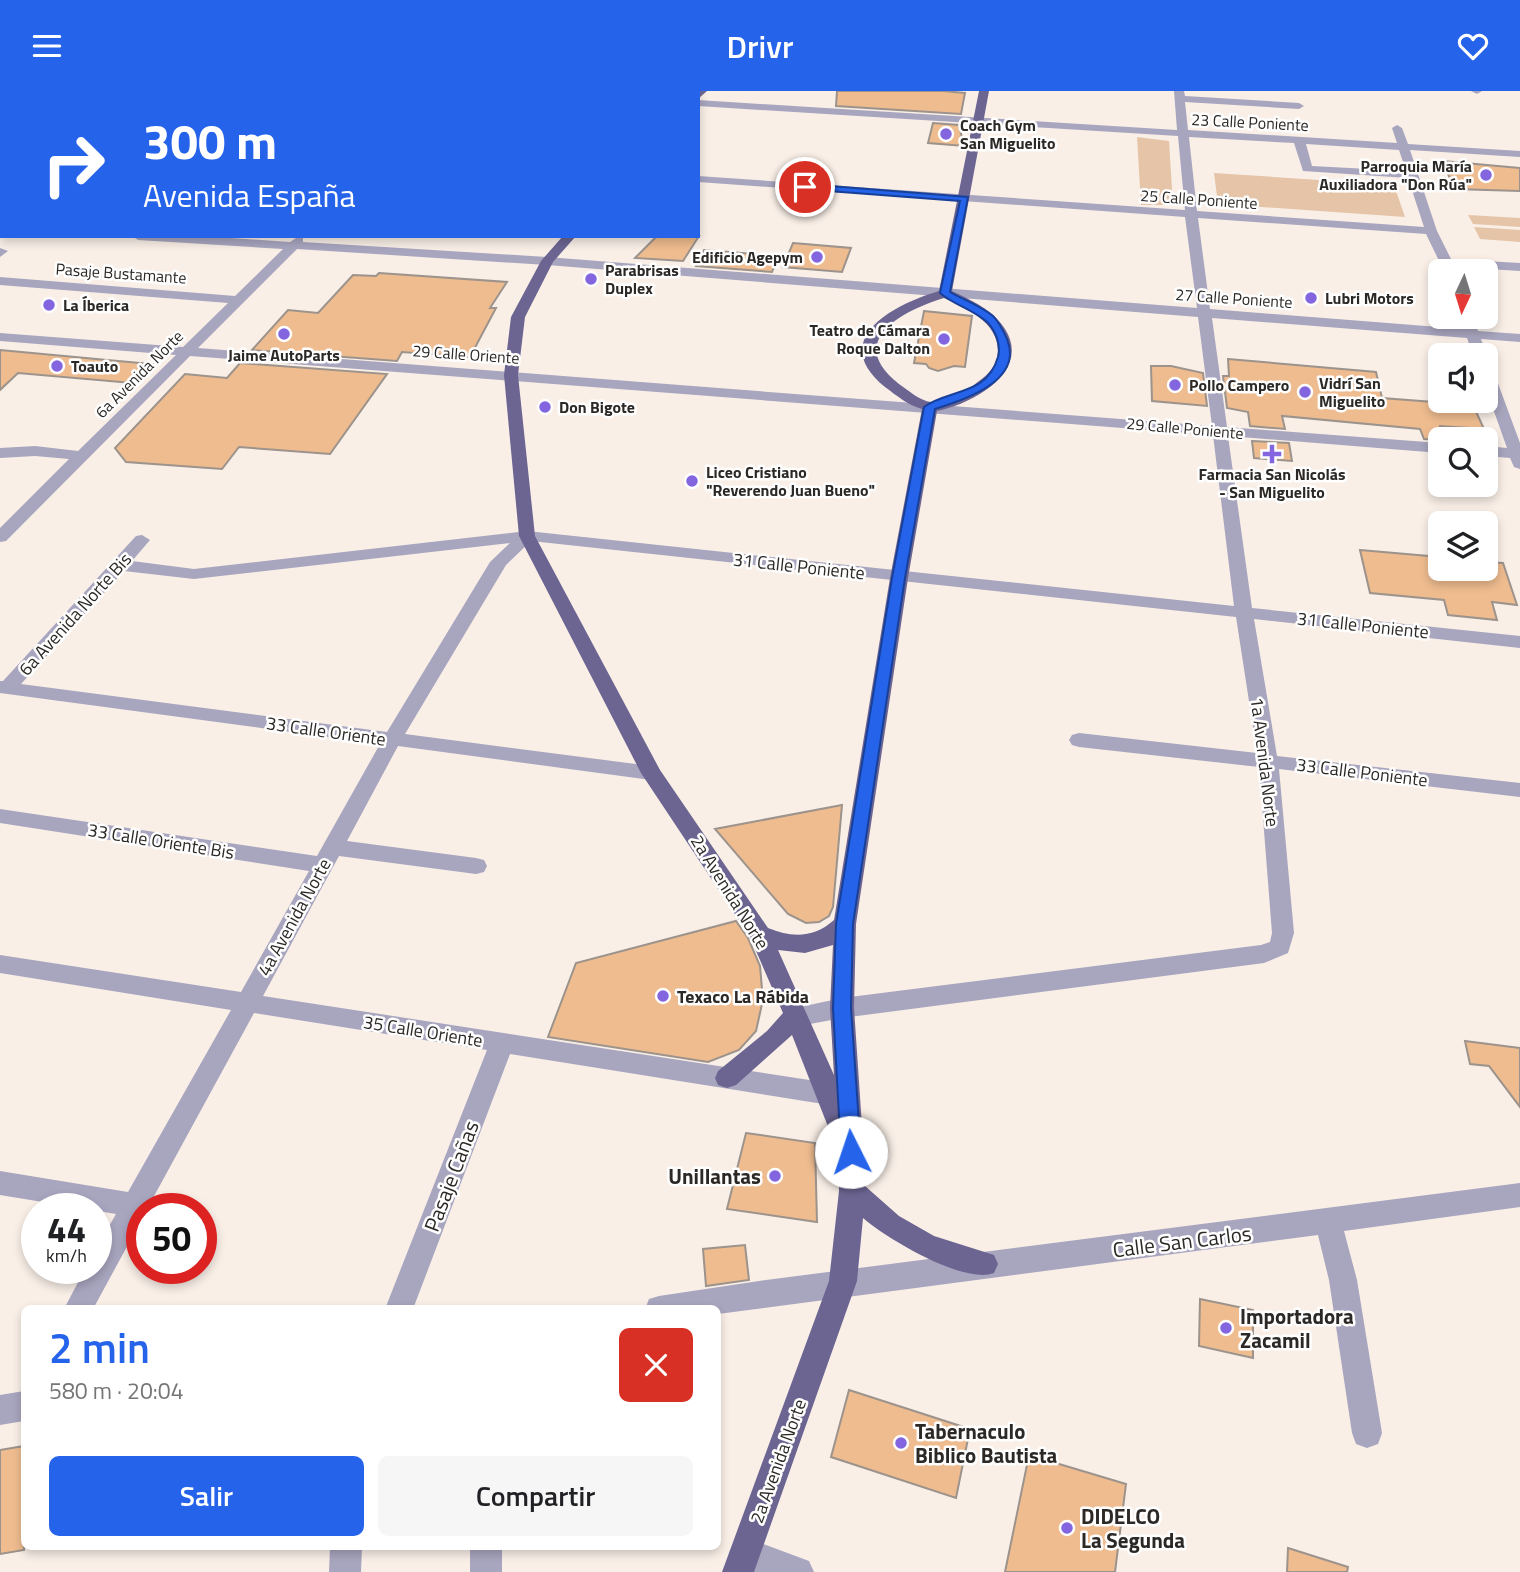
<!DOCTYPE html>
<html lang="es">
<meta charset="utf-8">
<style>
body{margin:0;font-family:"Titillium Web",sans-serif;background:#f6f6f6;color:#202124;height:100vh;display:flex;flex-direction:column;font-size:26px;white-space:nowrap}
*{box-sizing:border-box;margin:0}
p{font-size:23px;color:#757577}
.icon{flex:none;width:38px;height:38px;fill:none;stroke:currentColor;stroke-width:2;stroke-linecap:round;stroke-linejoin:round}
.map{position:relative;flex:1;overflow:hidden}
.details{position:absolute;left:21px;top:1214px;width:700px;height:245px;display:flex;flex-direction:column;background:#fff;border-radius:10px;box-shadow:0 4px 10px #0003}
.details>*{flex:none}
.banner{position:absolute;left:0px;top:0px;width:700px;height:147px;box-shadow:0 4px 10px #0003;background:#2563eb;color:#fff;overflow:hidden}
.needle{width:46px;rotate:184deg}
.controls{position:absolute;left:1428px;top:168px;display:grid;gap:14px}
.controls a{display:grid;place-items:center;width:70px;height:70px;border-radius:10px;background:#fff;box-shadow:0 4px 10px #0003;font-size:35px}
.speed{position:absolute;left:21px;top:1102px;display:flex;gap:14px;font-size:35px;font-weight:700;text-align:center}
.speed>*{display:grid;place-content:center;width:91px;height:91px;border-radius:50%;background:#fff;box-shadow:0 4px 10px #0003;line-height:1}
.speed small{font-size:18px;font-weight:400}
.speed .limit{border:10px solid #d22;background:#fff;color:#111}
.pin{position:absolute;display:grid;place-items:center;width:60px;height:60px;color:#fff;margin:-30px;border:4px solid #fff;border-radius:50%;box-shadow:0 2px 7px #0007}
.me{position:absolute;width:77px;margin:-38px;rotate:356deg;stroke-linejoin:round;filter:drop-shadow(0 0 5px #0008)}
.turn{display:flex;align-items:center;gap:24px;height:147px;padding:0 28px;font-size:32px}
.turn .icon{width:91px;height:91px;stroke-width:2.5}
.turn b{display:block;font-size:49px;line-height:60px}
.round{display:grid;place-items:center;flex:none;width:74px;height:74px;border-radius:10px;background:#f6f6f6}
.overview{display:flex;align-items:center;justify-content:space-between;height:119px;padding:0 28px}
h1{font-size:42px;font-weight:600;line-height:52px;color:#2563eb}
.primary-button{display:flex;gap:14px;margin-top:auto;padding:14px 28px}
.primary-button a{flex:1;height:80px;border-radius:10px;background:#2563eb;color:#fff;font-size:28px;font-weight:600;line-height:80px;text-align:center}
.primary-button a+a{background:#f6f6f6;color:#202124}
header{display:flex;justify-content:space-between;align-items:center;height:91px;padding:0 28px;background:#2563eb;color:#fff;font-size:32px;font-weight:600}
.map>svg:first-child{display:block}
.green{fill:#e5c4a8}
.building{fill:#efbc8f;stroke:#9c938c;stroke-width:2}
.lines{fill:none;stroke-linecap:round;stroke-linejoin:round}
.minor{fill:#a8a5bf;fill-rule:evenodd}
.major{fill:#6c6592;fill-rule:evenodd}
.route{fill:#2563eb;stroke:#184099;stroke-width:2}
.poi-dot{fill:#8365e0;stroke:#fefefe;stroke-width:2.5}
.labels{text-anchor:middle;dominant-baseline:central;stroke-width:5;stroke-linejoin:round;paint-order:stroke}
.far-street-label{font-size:16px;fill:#2b2825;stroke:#fefefe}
.far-poi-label{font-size:16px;font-weight:bold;fill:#2b2825;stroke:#fefefe;text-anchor:start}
.street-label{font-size:18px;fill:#2b2825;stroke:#fefefe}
.poi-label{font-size:18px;font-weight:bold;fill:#2b2825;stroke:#fefefe;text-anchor:start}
.near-street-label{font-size:21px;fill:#2b2825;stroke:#fefefe}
.near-poi-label{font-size:21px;font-weight:bold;fill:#2b2825;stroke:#fefefe;text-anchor:start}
</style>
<header><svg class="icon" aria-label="menu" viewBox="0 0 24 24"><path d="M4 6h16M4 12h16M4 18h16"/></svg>Drivr<svg class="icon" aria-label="heart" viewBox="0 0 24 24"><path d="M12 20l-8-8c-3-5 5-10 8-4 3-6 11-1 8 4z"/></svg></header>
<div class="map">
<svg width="1520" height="1481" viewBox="0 0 1520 1481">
<rect width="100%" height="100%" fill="#f9efe7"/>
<path class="green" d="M 1137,46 L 1169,50 L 1173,114 L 1141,114 Z
M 1214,82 L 1394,94 L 1405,126 L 1218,113 Z
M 1468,124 L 1520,127 L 1520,136 L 1473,133 Z
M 1474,136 L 1520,139 L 1520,151 L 1480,148 Z"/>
<path class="building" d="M 837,0 L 944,0 L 965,2 L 961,23 L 836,15 Z
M 933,32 L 959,34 L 964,55 L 928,52 Z
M 1443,70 L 1520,77 L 1520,100 L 1454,98 Z
M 657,145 L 699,145 L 683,170 L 635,167 Z
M 793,152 L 851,157 L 842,181 L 783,176 Z
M 704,159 L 779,165 L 772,181 L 696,175 Z
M 379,182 L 507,191 L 490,217 L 496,217 L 470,266 L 402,261 L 397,270 L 252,259 L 288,219 L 318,222 L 353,184 L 376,185 Z
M 924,220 L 972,225 L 965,276 L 954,275 L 938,280 L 929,277 L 926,273 L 914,272 Z
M 0,259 L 107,269 L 152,273 L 132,292 L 18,282 L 0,299 Z
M 1228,268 L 1376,281 L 1382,307 L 1473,314 L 1484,338 L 1440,335 L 1440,349 L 1424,348 L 1420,338 L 1282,325 L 1285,338 L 1250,335 L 1248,321 L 1227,317 L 1223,285 L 1229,285 Z
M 240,272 L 387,283 L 330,363 L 239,356 L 222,378 L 126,371 L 115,357 L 185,283 L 227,287 Z
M 1151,275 L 1171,275 L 1203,282 L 1207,315 L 1152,310 Z
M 1252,350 L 1289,352 L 1292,370 L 1254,367 Z
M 1360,459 L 1440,466 L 1440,478 L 1486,478 L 1486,471 L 1503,472 L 1517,514 L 1492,511 L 1497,529 L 1448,524 L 1444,509 L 1370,502 Z
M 842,714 L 833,816 L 829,825 L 819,831 L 806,832 L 788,823 L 715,738 Z
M 736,830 L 748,847 L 760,875 L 762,898 L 762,913 L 756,940 L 739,959 L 708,971 L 548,946 L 576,872 Z
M 1465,950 L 1520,957 L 1520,1016 L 1489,975 L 1470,973 Z
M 746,1042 L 815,1052 L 817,1131 L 727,1118 Z
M 745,1154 L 749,1189 L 706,1195 L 703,1158 Z
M 1200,1208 L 1253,1219 L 1253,1267 L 1199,1255 Z
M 849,1299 L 970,1338 L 956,1407 L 831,1366 Z
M 24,1355 L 24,1459 L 0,1463 L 0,1359 Z
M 1029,1364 L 1126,1393 L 1115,1481 L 1005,1481 Z
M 1288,1457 L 1348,1476 L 1347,1481 L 1287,1481 Z"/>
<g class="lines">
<path class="minor" d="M 19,0 L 30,0 L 18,2 Z
M 211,0 L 222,0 L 210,2 Z
M 443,0 L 454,0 L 442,2 Z
M 498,0 L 535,0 L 536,2 L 499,2 Z
M 1174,0 L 1184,0 L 1185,5 L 1299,12 L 1304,15 L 1299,18 L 1185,11 L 1188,39 L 1397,52 L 1392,37 L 1397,34 L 1402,37 L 1408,53 L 1520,60 L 1520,66 L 1410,59 L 1437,140 L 1451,168 L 1520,172 L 1520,180 L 1455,176 L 1456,180 L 1444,180 L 1426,143 L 1198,127 L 1210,218 L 1464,238 L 1459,226 L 1473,226 L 1478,240 L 1520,243 L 1520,251 L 1481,248 L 1487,264 L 1486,266 L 1473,264 L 1467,247 L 1212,227 L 1227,336 L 1440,352 L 1440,362 L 1228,345 L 1252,517 L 1520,545 L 1520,557 L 1254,528 L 1277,665 L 1520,692 L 1520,706 L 1279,678 L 1294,842 L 1288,862 L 1264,872 L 842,927 L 794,936 L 786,933 L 782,926 L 786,919 L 842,907 L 1261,854 L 1270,851 L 1272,842 L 1259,676 L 1079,656 L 1072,654 L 1069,649 L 1072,644 L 1079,642 L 1257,662 L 1236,526 L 531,450 L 506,474 L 405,643 L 651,675 L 658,677 L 661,682 L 658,687 L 651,689 L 398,655 L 347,750 L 476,767 L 484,769 L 487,775 L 484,781 L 476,783 L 339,765 L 263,905 L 842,994 L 851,997 L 854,1005 L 851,1013 L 842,1016 L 510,963 L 413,1218 L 385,1218 L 487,959 L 254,922 L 147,1118 L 142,1118 L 142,1128 L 93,1218 L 64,1218 L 85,1178 L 96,1178 L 96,1158 L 116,1123 L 0,1104 L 0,1080 L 128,1101 L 231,919 L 0,882 L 0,864 L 241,901 L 309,780 L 0,732 L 0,718 L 317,765 L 380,653 L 0,602 L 0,590 L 3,590 L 136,445 L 142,444 L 150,449 L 132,470 L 194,478 L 527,440 L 1234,515 L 1213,344 L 190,265 L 6,450 L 0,451 L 0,437 L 69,368 L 35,365 L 0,367 L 0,357 L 35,355 L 78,360 L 176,264 L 0,250 L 0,242 L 183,256 L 228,212 L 0,194 L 0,186 L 235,205 L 283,158 L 138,149 L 132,145 L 202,145 L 290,151 L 299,145 L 303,146 L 303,151 L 547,166 L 1197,217 L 1185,126 L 698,91 L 698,85 L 1185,119 L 1178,45 L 698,15 L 698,9 L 1177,39 ZM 1189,46 L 1294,52 L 1303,80 L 1408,87 L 1424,136 L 1197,120 ZM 1306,53 L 1399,59 L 1406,80 L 1312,75 ZM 297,158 L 547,174 L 1198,226 L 1212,335 L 198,257 ZM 510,452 L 490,471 L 387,641 L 21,593 L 124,480 L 194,488 Z
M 1471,0 L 1482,0 L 1477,3 Z
M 0,12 L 2,12 L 0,19 Z
M 0,36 L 2,36 L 2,42 L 0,42 Z
M 0,52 L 2,52 L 0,59 Z
M 0,132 L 2,133 L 2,141 L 0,140 Z
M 0,157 L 8,160 L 0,166 Z
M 1486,275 L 1493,279 L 1520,352 L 1520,378 L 1514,376 L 1510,367 L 1486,365 L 1486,355 L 1507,357 L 1486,298 Z
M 1520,1092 L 1520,1116 L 1344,1140 L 1357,1189 L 1382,1342 L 1378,1353 L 1367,1357 L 1356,1353 L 1352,1342 L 1329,1189 L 1318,1144 L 718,1223 L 718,1218 L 645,1218 L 649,1208 L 659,1205 L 766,1189 Z
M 24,1300 L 24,1330 L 0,1334 L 0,1304 Z
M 745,1446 L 809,1470 L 814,1481 L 754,1481 L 734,1473 L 729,1462 L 734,1451 Z
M 330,1456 L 362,1456 L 361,1481 L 329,1481 Z
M 470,1456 L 502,1456 L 502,1481 L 470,1481 Z"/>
<path class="major" d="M 697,0 L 707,0 L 698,8 Z
M 979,0 L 989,0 L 952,200 C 971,209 993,219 1005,238 C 1032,281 972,313 937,320 L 908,487 L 856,833 L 854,917 L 862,1035 L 857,1043 L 864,1061 L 865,1095 L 899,1125 L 934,1145 L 994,1164 L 998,1173 L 994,1182 C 964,1194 886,1147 863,1127 L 857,1190 L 754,1481 L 722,1481 L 829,1190 L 839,1100 L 838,1061 L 792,944 L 736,994 L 727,997 L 718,994 L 715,987 L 718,980 L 767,940 L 783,922 L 750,846 L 641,682 L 519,445 L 504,284 L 511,226 L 541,170 L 563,145 L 576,145 L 553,171 L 525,226 L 518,284 L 535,445 L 660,679 L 768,837 C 792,847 814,847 834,829 L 890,487 L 922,318 C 908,314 897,305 885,296 C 826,248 895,213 939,200 ZM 944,207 C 966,217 998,231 998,260 C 998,273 989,283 979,290 C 967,300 947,313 931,311 C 920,310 908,299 899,293 C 844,250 902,220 944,207 ZM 833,854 L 830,917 L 834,984 L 778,859 L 805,862 Z"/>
</g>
<path class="route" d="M 805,93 L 968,106 L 950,201 C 964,209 981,215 993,225 C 1000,232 1003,239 1007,248 C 1024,290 964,309 935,318 L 905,487 L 853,833 L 851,917 L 861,1061 L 858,1067 L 851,1070 L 844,1067 L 841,1061 L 833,917 L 836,833 L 892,487 L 924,316 C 948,298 987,305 998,266 C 1001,254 996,240 987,231 C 974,219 954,214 940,202 L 960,110 L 802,98 L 800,96 Z"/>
<g class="poi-dot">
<circle cx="946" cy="43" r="7"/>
<circle cx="1486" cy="84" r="7"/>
<circle cx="817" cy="166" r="7"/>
<circle cx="591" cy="188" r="7"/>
<circle cx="1311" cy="207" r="7"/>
<circle cx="49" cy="214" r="7"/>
<circle cx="284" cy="243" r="7"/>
<circle cx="944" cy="248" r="7"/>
<circle cx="57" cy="275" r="7"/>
<circle cx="1175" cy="294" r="7"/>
<circle cx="1305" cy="301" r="7"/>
<circle cx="545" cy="316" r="7"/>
<path d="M1268.5 352.5h7v7h7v7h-7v7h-7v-7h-7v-7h7z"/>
<circle cx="692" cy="390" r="7"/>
<circle cx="663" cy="905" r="7"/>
<circle cx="775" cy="1085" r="7"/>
<circle cx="1226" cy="1237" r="7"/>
<circle cx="901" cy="1352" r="7"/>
<circle cx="1067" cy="1437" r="7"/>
</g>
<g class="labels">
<g class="far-street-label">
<text transform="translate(1250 31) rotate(3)">23 Calle Poniente</text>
<text transform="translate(1199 108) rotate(4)">25 Calle Poniente</text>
<text transform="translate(121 182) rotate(4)">Pasaje Bustamante</text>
<text transform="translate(1234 207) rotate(4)">27 Calle Poniente</text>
<text transform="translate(466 263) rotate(4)">29 Calle Oriente</text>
<text transform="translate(139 283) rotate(-45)">6a Avenida Norte</text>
<text transform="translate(1185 337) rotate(5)">29 Calle Poniente</text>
</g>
<g class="far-poi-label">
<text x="960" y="34">Coach Gym<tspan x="960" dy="18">San Miguelito</tspan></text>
<text x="1472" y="75" text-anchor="end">Parroquia María<tspan x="1472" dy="18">Auxiliadora "Don Rúa"</tspan></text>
<text x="803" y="166" text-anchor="end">Edificio Agepym</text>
<text x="605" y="179">Parabrisas<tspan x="605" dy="18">Duplex</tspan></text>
<text x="1325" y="207">Lubri Motors</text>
<text x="63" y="214">La Íberica</text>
<text x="930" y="239" text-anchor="end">Teatro de Cámara<tspan x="930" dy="18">Roque Dalton</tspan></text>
<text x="284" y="264" text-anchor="middle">Jaime AutoParts</text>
<text x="71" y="275">Toauto</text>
<text x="1319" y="292">Vidrí San<tspan x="1319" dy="18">Miguelito</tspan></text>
<text x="1189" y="294">Pollo Campero</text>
<text x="559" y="316">Don Bigote</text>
<text x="706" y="381">Liceo Cristiano<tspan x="706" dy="18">"Reverendo Juan Bueno"</tspan></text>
<text x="1272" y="383" text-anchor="middle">Farmacia San Nicolás<tspan x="1272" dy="18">- San Miguelito</tspan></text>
</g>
<g class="street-label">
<text transform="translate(799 475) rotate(6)">31 Calle Poniente</text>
<text transform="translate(75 523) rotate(-48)">6a Avenida Norte Bis</text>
<text transform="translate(1363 534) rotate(6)">31 Calle Poniente</text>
<text transform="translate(326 640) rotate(8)">33 Calle Oriente</text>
<text transform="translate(1265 671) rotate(83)">1a Avenida Norte</text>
<text transform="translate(1362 681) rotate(7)">33 Calle Poniente</text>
<text transform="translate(161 750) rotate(9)">33 Calle Oriente Bis</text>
<text transform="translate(730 801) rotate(58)">2a Avenida Norte</text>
<text transform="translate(294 826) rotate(-61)">4a Avenida Norte</text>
<text transform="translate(423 940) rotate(9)">35 Calle Oriente</text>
<text transform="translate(778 1370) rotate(-70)">2a Avenida Norte</text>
</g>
<g class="poi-label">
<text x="677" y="905">Texaco La Rábida</text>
</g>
<g class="near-street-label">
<text transform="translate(451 1085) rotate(-69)">Pasaje Cañas</text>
<text transform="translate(1182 1150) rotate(-7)">Calle San Carlos</text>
</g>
<g class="near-poi-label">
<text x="761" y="1085" text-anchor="end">Unillantas</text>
<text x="1240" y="1225">Importadora<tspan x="1240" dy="24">Zacamil</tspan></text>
<text x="915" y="1340">Tabernaculo<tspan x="915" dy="24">Biblico Bautista</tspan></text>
<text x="1081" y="1425">DIDELCO<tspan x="1081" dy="24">La Segunda</tspan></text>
</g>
</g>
</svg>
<div class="controls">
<a><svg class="needle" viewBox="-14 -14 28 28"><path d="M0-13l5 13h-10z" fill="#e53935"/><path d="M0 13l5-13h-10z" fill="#757577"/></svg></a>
<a><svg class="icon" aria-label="sound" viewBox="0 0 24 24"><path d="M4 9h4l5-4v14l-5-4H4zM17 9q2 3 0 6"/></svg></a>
<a><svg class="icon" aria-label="search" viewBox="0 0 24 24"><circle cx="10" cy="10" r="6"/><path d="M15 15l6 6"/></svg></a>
<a><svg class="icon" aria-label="layers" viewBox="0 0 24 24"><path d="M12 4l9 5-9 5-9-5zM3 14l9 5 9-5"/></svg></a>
</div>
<div class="speed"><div>44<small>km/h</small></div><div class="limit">50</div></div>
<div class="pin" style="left:805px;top:96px;background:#d93025"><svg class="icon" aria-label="arrive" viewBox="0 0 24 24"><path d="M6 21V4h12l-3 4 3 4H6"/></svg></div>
<svg class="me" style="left:851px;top:1061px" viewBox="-20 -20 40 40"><circle r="19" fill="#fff"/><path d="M0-13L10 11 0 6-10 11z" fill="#2563eb"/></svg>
<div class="banner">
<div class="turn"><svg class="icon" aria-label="right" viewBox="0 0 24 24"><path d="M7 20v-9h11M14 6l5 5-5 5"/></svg><div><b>300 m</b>Avenida España</div></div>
</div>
<section class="details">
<div class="overview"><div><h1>2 min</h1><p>580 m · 20:04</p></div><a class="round" style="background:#d93025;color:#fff"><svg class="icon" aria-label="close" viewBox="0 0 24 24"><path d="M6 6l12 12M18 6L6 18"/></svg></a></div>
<div class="primary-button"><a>Salir</a><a>Compartir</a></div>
</section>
</div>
